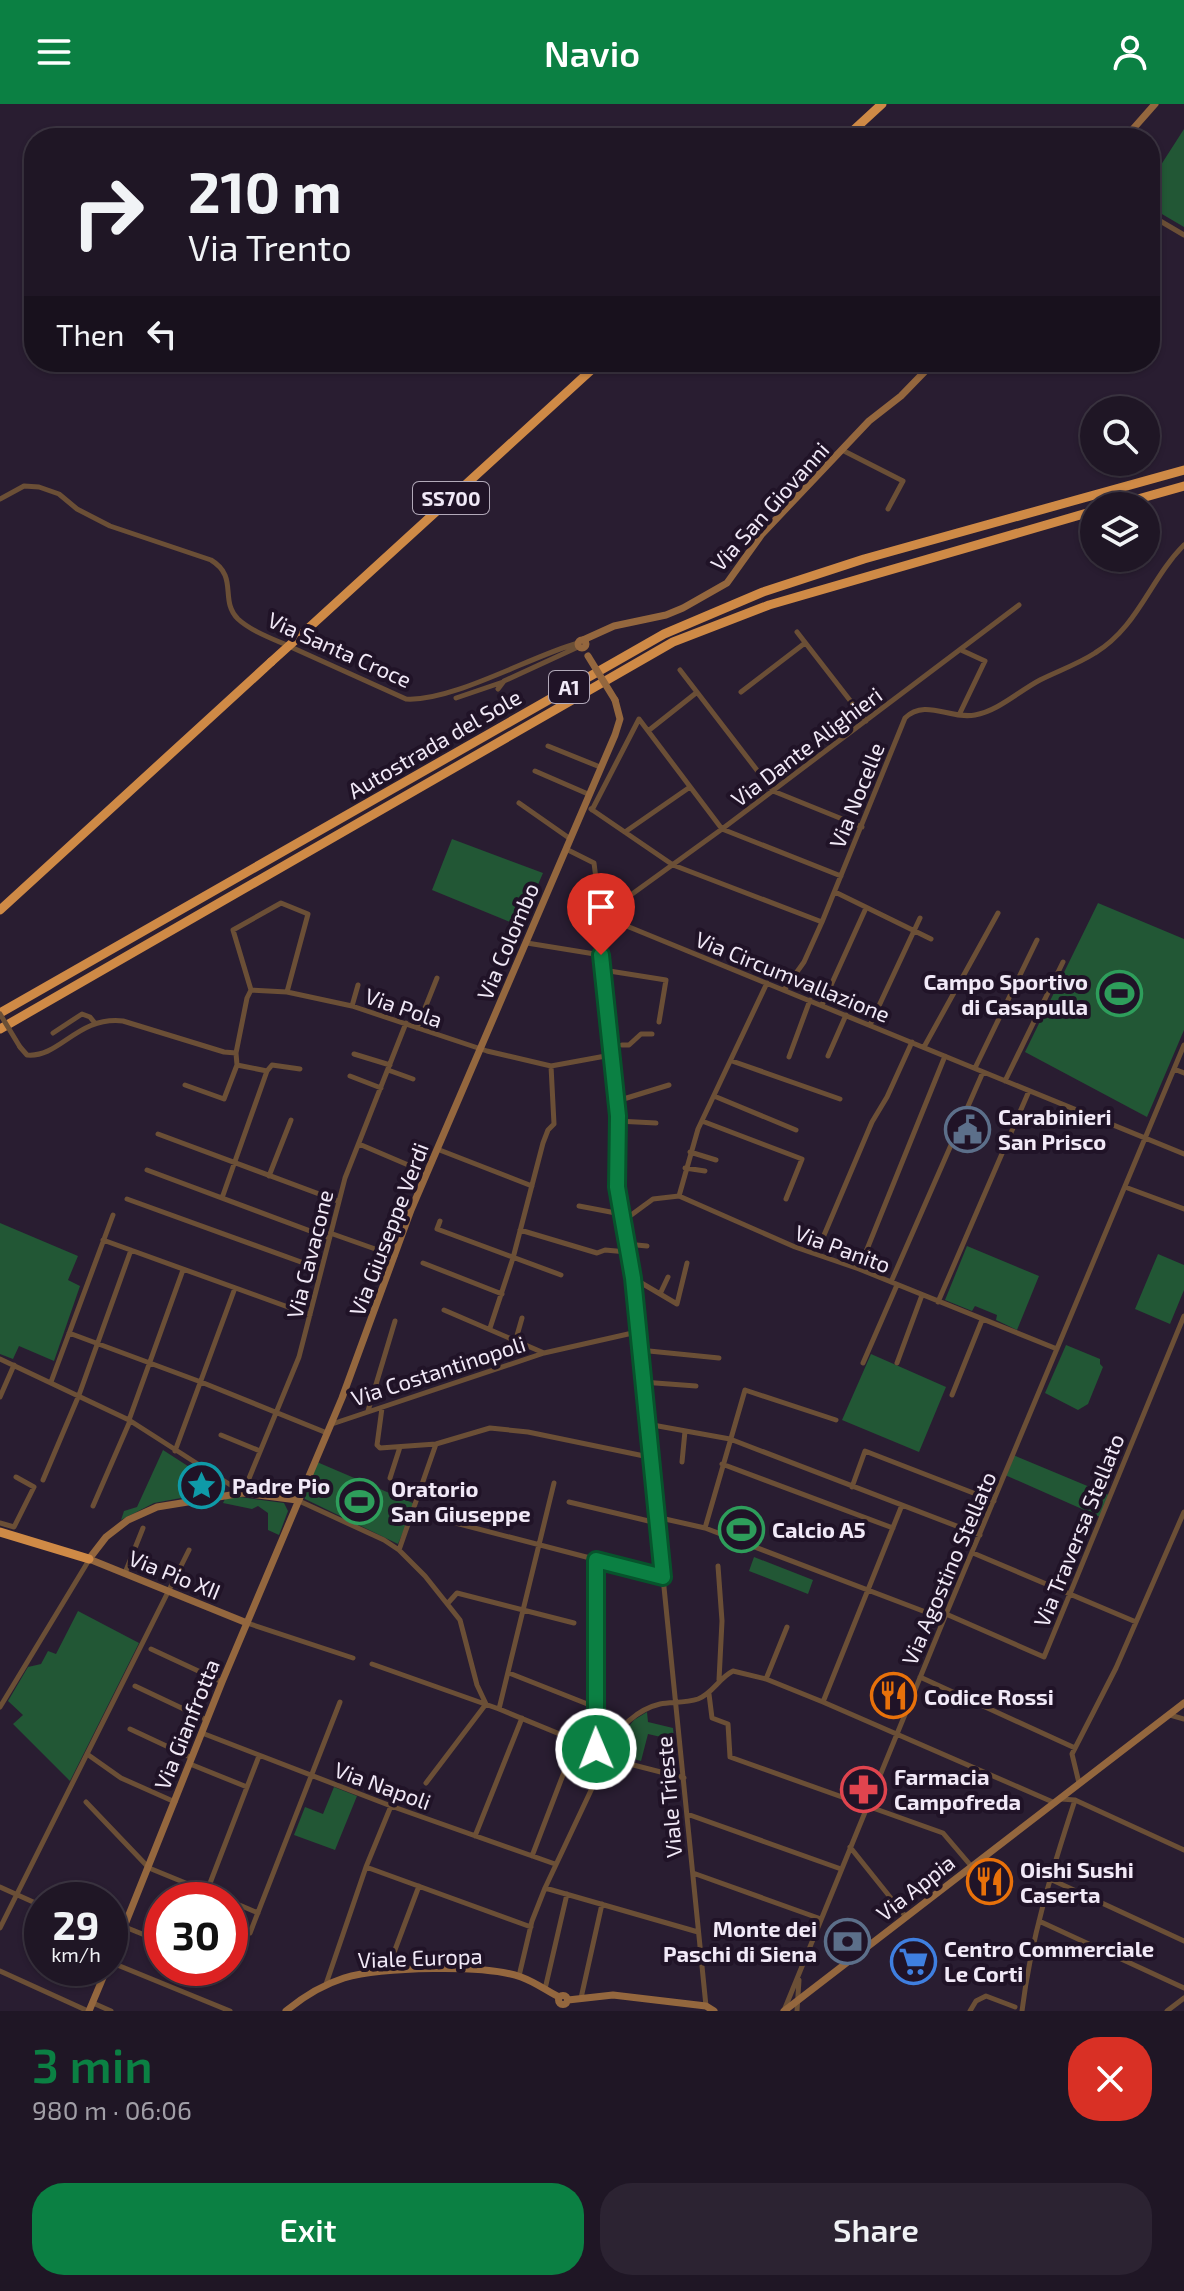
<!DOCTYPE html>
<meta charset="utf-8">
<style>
body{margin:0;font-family:"Exo 2",sans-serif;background:#2c2332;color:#f1f3f6;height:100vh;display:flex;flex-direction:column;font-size:30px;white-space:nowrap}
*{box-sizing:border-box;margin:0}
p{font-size:26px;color:#a19fa7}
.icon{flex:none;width:44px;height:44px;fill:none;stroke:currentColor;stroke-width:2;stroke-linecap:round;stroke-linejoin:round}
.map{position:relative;height:1907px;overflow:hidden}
.details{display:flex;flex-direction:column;background:#1f1625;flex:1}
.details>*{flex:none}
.banner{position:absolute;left:24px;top:24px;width:1136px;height:244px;border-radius:32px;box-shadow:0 2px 6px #0004,0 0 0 2px #3c3542;background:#1f1625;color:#f1f3f6;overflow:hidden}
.tools{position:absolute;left:1080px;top:292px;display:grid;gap:16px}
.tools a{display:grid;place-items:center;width:80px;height:80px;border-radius:50%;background:#1f1625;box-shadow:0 2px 6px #0004,0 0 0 2px #3c3542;font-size:40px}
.speed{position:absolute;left:24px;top:1778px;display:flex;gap:16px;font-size:40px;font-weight:700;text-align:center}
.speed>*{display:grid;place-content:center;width:104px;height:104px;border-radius:50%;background:#1f1625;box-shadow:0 2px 6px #0004,0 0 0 2px #3c3542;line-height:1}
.speed small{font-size:20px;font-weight:400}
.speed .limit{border:12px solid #d22;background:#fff;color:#111}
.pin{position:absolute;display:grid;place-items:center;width:68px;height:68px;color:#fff;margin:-82px -34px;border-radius:50% 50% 50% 0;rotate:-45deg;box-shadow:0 0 8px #0007}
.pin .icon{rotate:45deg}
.me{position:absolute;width:88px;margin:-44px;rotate:359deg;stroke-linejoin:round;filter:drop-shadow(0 0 6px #0008)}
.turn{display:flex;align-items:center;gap:28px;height:168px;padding:0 32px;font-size:36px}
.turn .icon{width:104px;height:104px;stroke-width:2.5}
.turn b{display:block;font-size:56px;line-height:68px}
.then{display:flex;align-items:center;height:76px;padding:0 32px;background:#0003;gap:16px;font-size:30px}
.round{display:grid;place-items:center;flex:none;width:84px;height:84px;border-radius:32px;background:#2c2332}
.overview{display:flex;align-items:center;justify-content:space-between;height:136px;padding:0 32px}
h1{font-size:48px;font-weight:600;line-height:60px;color:#0b8043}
.primary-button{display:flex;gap:16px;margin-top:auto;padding:16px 32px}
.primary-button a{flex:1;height:92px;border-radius:32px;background:#0b8043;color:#fff;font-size:32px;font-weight:600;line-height:92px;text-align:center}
.primary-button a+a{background:#2c2332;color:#f1f3f6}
header{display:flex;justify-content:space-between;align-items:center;height:104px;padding:0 32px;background:#0b8043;color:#fff;font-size:36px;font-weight:600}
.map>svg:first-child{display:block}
.green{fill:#225735}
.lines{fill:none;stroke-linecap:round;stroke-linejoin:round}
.street{stroke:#6b4f36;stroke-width:5}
.secondary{stroke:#94673e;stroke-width:7}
.highway{stroke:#cf8a46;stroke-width:9}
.street-bridge{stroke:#6b4f36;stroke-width:5}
.secondary-bridge{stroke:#94673e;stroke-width:7}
.highway-bridge{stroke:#cf8a46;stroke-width:9}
.route-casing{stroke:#07532c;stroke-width:20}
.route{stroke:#0b8043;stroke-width:14}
.labels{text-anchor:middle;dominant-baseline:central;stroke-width:8;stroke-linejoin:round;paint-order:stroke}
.shield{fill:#201327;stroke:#b2a9b9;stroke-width:2}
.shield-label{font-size:20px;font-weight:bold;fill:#f1e9f7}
.street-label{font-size:22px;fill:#f1e9f7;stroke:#201327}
.poi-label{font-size:22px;font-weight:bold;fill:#f1e9f7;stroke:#201327;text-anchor:start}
</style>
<header><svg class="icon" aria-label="menu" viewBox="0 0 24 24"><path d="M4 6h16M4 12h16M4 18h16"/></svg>Navio<svg class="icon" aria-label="person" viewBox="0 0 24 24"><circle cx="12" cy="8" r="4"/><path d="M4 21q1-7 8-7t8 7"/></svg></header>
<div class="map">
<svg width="1184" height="1907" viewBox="0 0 1184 1907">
<rect width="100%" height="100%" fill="#291d31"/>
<path class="green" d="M 1184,25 L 1184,123 L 1150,103 L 1150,78 Z
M 452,735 L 543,769 L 520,822 L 432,786 Z
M 1098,799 L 1184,835 L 1184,926 L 1147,1013 L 1025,948 Z
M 0,1119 L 78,1152 L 68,1176 L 80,1182 L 54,1257 L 19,1242 L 13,1255 L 0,1250 Z
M 967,1142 L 1039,1172 L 1017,1226 L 996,1216 L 997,1211 L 975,1202 L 972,1207 L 945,1196 Z
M 1158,1150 L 1184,1161 L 1184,1186 L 1170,1220 L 1135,1205 Z
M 1066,1241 L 1100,1255 L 1100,1260 L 1103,1263 L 1088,1300 L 1078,1306 L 1045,1289 Z
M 871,1250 L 946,1283 L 919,1348 L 842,1316 Z
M 163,1346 L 225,1386 L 199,1392 L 196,1388 L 182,1390 L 181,1394 L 154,1399 L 121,1416 L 124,1407 L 137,1403 Z
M 1013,1351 L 1109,1391 L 1100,1413 L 1005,1371 Z
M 317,1358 L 415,1400 L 398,1440 L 305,1395 L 304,1393 Z
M 240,1393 L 284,1399 L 288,1407 L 279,1431 L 268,1426 L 268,1409 L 258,1402 L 252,1405 L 223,1399 L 225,1395 Z
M 727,1412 L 759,1424 L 754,1438 L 722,1426 Z
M 754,1453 L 813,1476 L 808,1490 L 749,1467 Z
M 78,1507 L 139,1539 L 70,1677 L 13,1620 L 23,1611 L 8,1597 L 28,1563 L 41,1560 L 48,1547 L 56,1550 Z
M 647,1608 L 648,1618 L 673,1624 L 674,1636 L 648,1630 L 641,1657 L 615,1650 L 609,1646 L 634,1616 Z
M 334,1683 L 357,1692 L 335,1746 L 294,1731 L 305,1703 L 323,1710 Z"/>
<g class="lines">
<path class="street" d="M 1150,111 L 1184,131
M 842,346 L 903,377 L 888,405
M 0,395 L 24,382 L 39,383 L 59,390 L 77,405 L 110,422 L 211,456 C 239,473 219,496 238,515 C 252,528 276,536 293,544 C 331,561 368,578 406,595 C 452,598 531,552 578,539
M 797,528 L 866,617
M 680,566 L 773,687 L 862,723
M 498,585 L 504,577 L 578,543
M 741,588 L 805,539
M 456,594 L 503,578
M 959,611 L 985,557 L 961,546
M 648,627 L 696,589
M 548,642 L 600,663
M 535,667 L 588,690
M 519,699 L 569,734
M 591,705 L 673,761 L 822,818
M 592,706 L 639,615 L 722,725 L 841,772
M 625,728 L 690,683
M 566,745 L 594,759 L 600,806
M 835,788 L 931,835
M 610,806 L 722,725 L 1019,501
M 612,816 L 1184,1050
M 602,819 L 612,816 L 610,806 L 600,806 L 597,813 L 602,819 L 601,851 L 618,1012 L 617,1083 L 633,1174 L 706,1902
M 527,839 L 601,851
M 603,866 L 666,876 L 659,918
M 251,886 L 287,888 L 352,902 L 487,947 L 551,962 L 611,951
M 251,886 L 233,826 L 281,799 L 308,810 L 287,888
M 784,886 L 804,858 L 822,818 L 905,614 C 925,594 951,616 975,611 C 998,607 1019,587 1040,576 C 1058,567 1078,560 1095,549 C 1138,523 1150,475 1184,441
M 822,901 L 866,804
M 352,902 L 358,881
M 870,921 L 920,814
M 417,924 L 437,874
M 53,929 L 82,910 L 90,913 L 94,918
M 622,941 L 629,941 L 641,930 L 652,930
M 20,943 L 27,951 C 60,954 77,912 123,917 L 224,948 L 236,949
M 924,943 L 998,809
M 354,950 L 390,961
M 828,952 L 846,911
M 789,953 L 810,896
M 732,957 L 840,995
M 975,964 L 1037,836
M 1174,965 L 1184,969
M 388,966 L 413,975
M 267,967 L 272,961 L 300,965
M 350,972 L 381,984
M 1005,977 L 1063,858
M 185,981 L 224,995 L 237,961
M 714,992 L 796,1026
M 617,997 L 669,981
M 617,1017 L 656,1019
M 702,1017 L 802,1055 L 786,1095
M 158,1030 L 338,1097
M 359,1040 L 427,1069
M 437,1045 L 532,1082
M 690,1048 L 716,1056
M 685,1064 L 705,1067
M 147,1066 L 329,1134
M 269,1072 L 291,1016
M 1125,1083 L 1184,1105
M 679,1092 L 698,1025 L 767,879
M 222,1094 L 267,967 L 237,961 L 236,949 L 247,894 L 251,886
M 127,1095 L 312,1162
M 579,1102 L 621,1110
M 440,1117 L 437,1125 L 561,1171
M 623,1117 L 653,1095 L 679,1092 L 795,1143 L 859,1165 L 1057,1245
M 520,1126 L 597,1149 L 605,1146 L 627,1148
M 330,1129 L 395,1152
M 103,1136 L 310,1211
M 626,1140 L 647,1142
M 816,1150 L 872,1018 L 887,993 L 912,938
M 423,1159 L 502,1190
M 859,1165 L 945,952
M 633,1174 L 677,1200 L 687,1159
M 891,1178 L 983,968
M 660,1190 L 668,1173
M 938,1198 L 1029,987
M 444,1206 L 544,1249
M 490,1224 L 513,1154 L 543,1039 L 548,1026 L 554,1020 L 551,962
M 69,1229 L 201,1278 L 327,1329
M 516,1235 L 522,1214
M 639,1246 L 719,1254
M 0,1255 L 129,1316 L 243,1389 L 299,1253 L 345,1074 L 406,919
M 863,1259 L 897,1181
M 897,1259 L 922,1191
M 51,1278 L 113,1111
M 642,1278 L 696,1282
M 952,1291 L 982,1216
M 0,1293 L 14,1261
M 382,1304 L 377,1341 L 380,1344 L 436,1340 L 490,1324 L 528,1328 L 649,1353
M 368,1307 L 395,1217
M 129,1316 L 183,1166
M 332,1320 L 544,1249 L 637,1228
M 647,1320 L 730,1335 L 980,1431
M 221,1331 L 260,1347
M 175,1347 L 235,1184
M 682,1358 L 685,1327
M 722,1360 L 893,1424
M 390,1374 L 400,1343
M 43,1376 L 79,1291 L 131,1146
M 852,1383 L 865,1347 L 994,1397
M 297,1396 L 384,1436 L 399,1446 L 425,1472 L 460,1516 L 477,1581 L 486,1600
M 569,1398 L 657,1419
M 93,1402 L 130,1317
M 413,1408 L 663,1473
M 656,1413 L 705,1424 L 944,1515
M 0,1419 L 14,1423 L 34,1383 L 16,1373
M 705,1424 L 745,1286 L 836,1316
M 399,1446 L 436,1340
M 973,1449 L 1136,1518
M 596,1456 L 596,1645
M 718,1462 L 722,1517 L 719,1576
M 125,1469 L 143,1424
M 448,1499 L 457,1489 L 574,1519
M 946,1510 L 1044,1553 L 1184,1212
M 247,1519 L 353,1554
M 151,1545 L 222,1578
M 372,1560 L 499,1605 L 601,1647
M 509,1569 L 595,1603
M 920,1573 L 1075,1644
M 766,1575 L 787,1523
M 135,1582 L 207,1616
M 709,1590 L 712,1614 L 728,1620 L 730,1653 L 943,1729 L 972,1763
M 823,1598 L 902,1401
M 0,1603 L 89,1456
M 499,1605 L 554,1379
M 1170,1611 L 1184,1615
M 130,1625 L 192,1654
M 202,1629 L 391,1702 L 555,1760
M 87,1650 L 121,1674 L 175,1698
M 610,1655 L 684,1674
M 190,1660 L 247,1683
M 426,1679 L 486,1600
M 1079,1679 L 1072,1650 L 1116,1564 L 1184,1408
M 1061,1695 L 1075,1696 L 1184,1746
M 86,1698 L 149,1764 L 227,1796
M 687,1710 L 841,1765
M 475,1732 L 522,1614
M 850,1743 L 906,1813
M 532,1752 L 576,1637
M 366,1763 L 531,1823
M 693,1769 L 821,1815
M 1050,1775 L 1184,1837
M 0,1783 L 42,1802
M 545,1784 L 698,1828
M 207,1787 L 259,1652
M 230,1797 L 258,1809
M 1039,1817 L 1184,1884
M 125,1823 L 162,1838
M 0,1824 L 189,1446
M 250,1829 L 340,1598
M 110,1858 L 230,1907
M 0,1867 L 88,1907
M 387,1867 L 419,1782
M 519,1872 L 532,1817 L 545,1784 L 602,1663 L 604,1654 L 601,1647 C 618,1627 634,1606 660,1600 C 672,1598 686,1599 698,1595 C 713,1589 719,1574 733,1567 L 766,1575 L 823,1598 L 1055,1699
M 326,1880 L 366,1763 L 391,1702
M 545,1885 L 567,1790
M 581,1894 L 602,1800
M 93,1899 L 111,1907
M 785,1904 L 944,1515 L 1184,941
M 797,1907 L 799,1876
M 970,1907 L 976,1897 L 986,1892 L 1015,1903
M 1022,1907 C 1031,1834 1052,1766 1075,1696
M 1167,1907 L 1184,1894"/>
<path class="secondary" d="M 1125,34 L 1155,0
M578 540a4 4 0 1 1 8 0a4 4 0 1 1-8 0Z
M 583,536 L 614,522 L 666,511 L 683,504 L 727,479 L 762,430 L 869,317 L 901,292 L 934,258
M 247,1519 L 89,1455 L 106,1433 L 128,1416 L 157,1403 L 243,1389 L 297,1396
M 110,1858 L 222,1578 L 342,1294 L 411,1106 L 615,631 L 620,615 L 615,596
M558.5 1896a4.5 4.5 0 1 1 9 0a4.5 4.5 0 1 1-9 0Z
M 568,1896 L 613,1891 L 706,1902 L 714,1907
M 89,1907 L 107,1864
M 286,1907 C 304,1892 322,1881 344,1874 C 381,1863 486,1860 521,1873 C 535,1878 547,1887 559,1893
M 784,1907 L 1184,1599"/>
<path class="highway" d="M 845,34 L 882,0
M 1113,402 L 1184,382
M 302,530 L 600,258
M 0,806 L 271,558
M 0,909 L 664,530 L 763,488 L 864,455 L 1184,366
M 0,925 L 673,538 L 769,501 L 1094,407
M 0,1428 L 89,1455"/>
<path class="street-bridge" d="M 0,910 L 20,943"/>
<path class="secondary-bridge" d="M 588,552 L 615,596"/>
<path class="highway-bridge" d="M 271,558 L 302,530"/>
</g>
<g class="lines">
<defs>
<path id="route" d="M 596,1645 L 596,1456 L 663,1473 L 633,1174 L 617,1083 L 618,1012 L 601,851"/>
</defs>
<use href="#route" class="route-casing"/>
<use href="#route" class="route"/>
</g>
<defs>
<symbol id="stadium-ring" viewBox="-11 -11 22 22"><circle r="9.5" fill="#201327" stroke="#2e9e5b" stroke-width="1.5"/><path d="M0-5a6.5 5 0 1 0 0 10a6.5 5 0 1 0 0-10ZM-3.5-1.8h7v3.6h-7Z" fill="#2e9e5b"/></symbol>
<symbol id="civic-ring" viewBox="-11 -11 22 22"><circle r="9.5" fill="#201327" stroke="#5c6f8a" stroke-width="1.5"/><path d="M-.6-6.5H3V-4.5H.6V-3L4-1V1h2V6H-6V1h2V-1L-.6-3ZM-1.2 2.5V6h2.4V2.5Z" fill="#5c6f8a"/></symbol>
<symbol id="sight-ring" viewBox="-11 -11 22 22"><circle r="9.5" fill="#201327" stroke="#0f9aa8" stroke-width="1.5"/><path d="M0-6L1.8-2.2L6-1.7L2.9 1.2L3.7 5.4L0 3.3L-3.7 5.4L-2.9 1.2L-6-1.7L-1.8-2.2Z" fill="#0f9aa8"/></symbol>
<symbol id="restaurant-ring" viewBox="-11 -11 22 22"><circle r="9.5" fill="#201327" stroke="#e8710a" stroke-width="1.5"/><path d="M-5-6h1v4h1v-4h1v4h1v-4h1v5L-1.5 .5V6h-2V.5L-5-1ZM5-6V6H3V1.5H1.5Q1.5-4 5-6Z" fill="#e8710a"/></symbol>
<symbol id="pharmacy-ring" viewBox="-11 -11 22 22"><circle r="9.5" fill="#201327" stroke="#e0444e" stroke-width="1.5"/><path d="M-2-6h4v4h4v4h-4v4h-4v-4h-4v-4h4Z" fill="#e0444e"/></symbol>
<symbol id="bank-ring" viewBox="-11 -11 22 22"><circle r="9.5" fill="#201327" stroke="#5c6f8a" stroke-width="1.5"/><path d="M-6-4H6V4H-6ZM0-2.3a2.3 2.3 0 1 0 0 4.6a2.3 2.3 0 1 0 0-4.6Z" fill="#5c6f8a"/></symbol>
<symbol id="supermarket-ring" viewBox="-11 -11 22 22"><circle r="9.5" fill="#201327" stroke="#3f7fe0" stroke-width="1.5"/><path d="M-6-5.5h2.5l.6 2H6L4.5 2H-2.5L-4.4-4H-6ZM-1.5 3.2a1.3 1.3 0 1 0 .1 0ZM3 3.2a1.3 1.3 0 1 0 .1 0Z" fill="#3f7fe0"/></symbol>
</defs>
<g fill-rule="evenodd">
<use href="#stadium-ring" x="1094" y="864" width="51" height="51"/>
<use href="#civic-ring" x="942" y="1000" width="51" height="51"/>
<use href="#sight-ring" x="176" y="1356" width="51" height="51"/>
<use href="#stadium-ring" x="334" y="1372" width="51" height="51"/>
<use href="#stadium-ring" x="716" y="1400" width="51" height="51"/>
<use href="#restaurant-ring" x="868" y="1566" width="51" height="51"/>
<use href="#pharmacy-ring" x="838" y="1660" width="51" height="51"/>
<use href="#restaurant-ring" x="964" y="1752" width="51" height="51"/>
<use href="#bank-ring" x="822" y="1812" width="51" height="51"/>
<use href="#supermarket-ring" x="888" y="1832" width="51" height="51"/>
</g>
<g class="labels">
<g class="shield">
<rect x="413" y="378" width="76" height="32" rx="6"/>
<rect x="549" y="567" width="40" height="32" rx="6"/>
</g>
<g class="shield-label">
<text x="451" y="394">SS700</text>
<text x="569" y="583">A1</text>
</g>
<g class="street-label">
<text transform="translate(769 402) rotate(-48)">Via San Giovanni</text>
<text transform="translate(340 545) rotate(24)">Via Santa Croce</text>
<text transform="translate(434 639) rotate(-30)">Autostrada del Sole</text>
<text transform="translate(806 642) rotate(-37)">Via Dante Alighieri</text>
<text transform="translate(856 691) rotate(-68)">Via Nocelle</text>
<text transform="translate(507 837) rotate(-67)">Via Colombo</text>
<text transform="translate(793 872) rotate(22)">Via Circumvallazione</text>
<text transform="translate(404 903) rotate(19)">Via Pola</text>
<text transform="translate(388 1125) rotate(-69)">Via Giuseppe Verdi</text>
<text transform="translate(843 1144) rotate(20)">Via Panito</text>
<text transform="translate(309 1150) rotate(-76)">Via Cavacone</text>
<text transform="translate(438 1266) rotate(-18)">Via Costantinopoli</text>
<text transform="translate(1078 1426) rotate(-68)">Via Traversa Stellato</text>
<text transform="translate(948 1464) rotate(-67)">Via Agostino Stellato</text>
<text transform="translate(175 1470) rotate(22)">Via Pio XII</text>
<text transform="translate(186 1620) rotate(-68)">Via Gianfrotta</text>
<text transform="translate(383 1681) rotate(20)">Via Napoli</text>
<text transform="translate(668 1693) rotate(-95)">Viale Trieste</text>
<text transform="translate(915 1783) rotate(-38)">Via Appia</text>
<text transform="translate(420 1853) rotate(-2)">Viale Europa</text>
</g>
<g class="poi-label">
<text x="1088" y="877" text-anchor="end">Campo Sportivo<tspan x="1088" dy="25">di Casapulla</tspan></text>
<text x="998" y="1012">Carabinieri<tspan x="998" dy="25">San Prisco</tspan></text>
<text x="232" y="1381">Padre Pio</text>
<text x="391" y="1384">Oratorio<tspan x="391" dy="25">San Giuseppe</tspan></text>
<text x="772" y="1425">Calcio A5</text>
<text x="924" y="1592">Codice Rossi</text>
<text x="894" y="1672">Farmacia<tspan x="894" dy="25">Campofreda</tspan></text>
<text x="1020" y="1765">Oishi Sushi<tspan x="1020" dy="25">Caserta</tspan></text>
<text x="817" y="1824" text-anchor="end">Monte dei<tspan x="817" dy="25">Paschi di Siena</tspan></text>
<text x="944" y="1844">Centro Commerciale<tspan x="944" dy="25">Le Corti</tspan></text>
</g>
</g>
</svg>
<div class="tools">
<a><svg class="icon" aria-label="search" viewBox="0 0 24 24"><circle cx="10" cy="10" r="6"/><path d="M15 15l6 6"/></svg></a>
<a><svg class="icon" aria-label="layers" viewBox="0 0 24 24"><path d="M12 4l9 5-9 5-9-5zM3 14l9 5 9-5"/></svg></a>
</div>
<div class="speed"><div>29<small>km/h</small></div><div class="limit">30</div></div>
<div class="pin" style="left:601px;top:851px;background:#d93025"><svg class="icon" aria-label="arrive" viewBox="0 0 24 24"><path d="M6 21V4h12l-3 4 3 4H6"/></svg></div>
<svg class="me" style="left:596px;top:1645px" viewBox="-20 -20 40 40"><circle r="17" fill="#0b8043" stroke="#fff" stroke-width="3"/><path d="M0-11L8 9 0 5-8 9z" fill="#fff"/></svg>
<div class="banner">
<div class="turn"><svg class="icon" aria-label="right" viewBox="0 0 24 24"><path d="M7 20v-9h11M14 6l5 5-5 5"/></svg><div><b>210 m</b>Via Trento</div></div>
<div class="then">Then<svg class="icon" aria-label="left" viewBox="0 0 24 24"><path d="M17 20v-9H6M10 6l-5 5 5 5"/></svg></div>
</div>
</div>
<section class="details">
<div class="overview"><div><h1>3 min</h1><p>980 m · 06:06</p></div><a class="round" style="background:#d93025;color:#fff"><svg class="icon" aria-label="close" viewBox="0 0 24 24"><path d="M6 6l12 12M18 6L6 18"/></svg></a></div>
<div class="primary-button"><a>Exit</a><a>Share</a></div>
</section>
